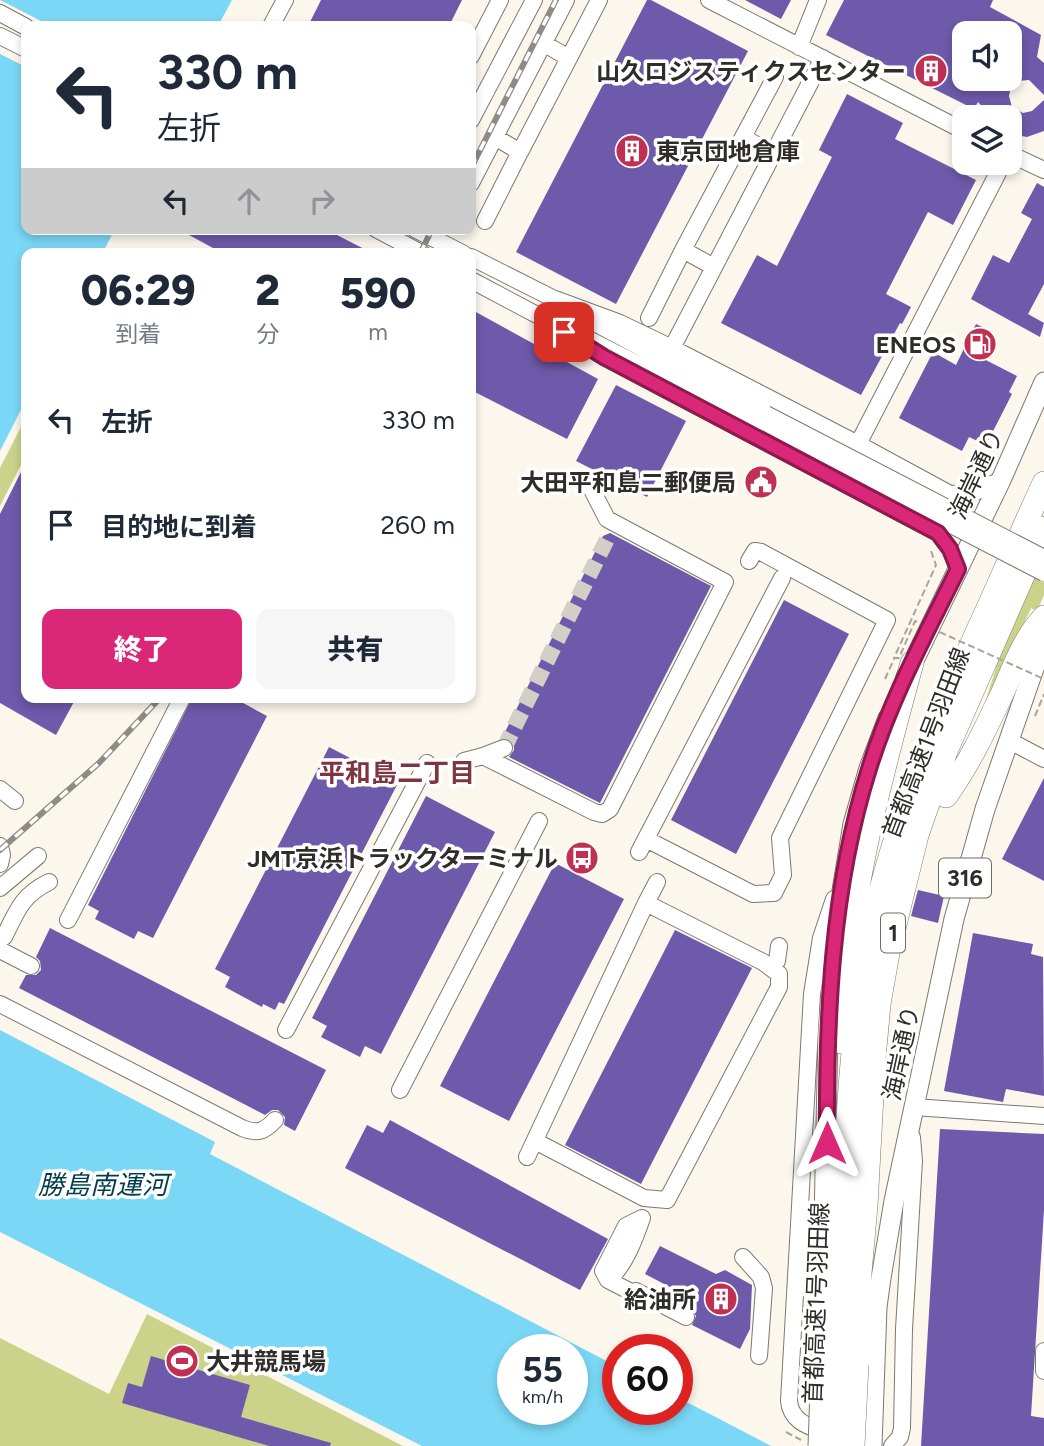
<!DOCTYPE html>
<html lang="ja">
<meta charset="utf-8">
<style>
body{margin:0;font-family:Figtree,"Noto Sans JP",sans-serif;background:#f6f6f7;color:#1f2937;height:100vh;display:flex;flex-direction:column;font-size:26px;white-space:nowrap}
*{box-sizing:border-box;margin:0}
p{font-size:23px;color:#747a83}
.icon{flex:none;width:38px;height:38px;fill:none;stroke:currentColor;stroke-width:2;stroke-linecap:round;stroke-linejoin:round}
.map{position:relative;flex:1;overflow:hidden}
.panel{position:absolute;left:21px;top:248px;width:455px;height:455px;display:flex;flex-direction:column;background:#fff;border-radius:14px;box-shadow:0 4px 10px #0003}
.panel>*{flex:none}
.hud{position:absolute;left:21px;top:21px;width:455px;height:214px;border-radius:14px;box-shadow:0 4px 10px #0003;background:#fff;color:#1f2937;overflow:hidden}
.fabs{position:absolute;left:952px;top:21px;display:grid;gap:14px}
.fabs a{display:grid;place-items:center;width:70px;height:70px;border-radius:14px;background:#fff;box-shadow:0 4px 10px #0003;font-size:35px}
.speed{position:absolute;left:497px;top:1334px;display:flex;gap:14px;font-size:35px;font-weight:700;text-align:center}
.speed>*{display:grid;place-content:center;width:91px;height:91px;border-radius:50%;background:#fff;box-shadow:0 4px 10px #0003;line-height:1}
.speed small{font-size:18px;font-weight:400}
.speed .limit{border:10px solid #d22;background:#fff;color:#111}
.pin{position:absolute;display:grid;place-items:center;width:60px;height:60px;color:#fff;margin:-30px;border-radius:14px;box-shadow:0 4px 10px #0006}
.me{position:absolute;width:77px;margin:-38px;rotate:0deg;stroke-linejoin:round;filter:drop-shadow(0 0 5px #0008)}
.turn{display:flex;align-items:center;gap:24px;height:147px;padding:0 21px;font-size:32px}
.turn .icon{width:91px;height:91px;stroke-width:2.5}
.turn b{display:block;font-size:49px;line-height:60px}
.lanes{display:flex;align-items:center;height:66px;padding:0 21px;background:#0003;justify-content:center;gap:35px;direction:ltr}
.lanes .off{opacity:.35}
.eta{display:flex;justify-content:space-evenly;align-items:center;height:119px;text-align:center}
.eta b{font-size:42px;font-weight:800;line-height:49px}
.cta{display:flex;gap:14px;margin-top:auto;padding:14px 21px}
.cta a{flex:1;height:80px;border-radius:14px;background:#db2777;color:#fff;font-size:28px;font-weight:800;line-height:80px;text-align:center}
.cta a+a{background:#f6f6f7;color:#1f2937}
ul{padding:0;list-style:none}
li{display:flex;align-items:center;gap:21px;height:105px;padding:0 21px}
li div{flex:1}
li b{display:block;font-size:26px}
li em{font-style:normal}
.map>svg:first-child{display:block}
.green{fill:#cbd289}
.water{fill:#7ad7f5;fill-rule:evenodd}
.pier{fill:#fbf7ed}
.building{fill:#6d5aaa;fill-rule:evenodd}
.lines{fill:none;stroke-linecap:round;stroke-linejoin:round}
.minor-tunnel{stroke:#d2cfc6;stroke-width:16;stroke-dasharray:16 8;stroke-linecap:butt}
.minor-casing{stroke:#7c7970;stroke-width:18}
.major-casing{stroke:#7c7970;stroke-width:21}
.highway-casing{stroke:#7c7970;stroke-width:24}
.path{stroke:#a8a59e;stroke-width:2;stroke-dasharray:7 3.5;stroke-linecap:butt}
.minor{stroke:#fff;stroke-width:16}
.major{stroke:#fff;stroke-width:19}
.highway{stroke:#fff;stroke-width:23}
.rail-casing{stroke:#8d8b84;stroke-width:6}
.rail{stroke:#fff;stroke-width:3.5;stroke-dasharray:10;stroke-linecap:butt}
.minor-bridge-casing{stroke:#7c7970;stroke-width:18;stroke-linecap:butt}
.major-bridge-casing{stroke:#7c7970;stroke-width:21;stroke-linecap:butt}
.highway-bridge-casing{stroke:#7c7970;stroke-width:24;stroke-linecap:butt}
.path-bridge{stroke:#a8a59e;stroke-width:2;stroke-dasharray:7 3.5;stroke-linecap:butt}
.minor-bridge{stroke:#fff;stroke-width:16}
.major-bridge{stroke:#fff;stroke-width:19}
.highway-bridge{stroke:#fff;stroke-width:23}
.route-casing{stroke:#8e194d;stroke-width:18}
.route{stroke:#db2777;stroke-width:12}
.labels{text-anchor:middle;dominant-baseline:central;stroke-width:7;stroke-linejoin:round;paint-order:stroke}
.shield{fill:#fff;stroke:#6d6c69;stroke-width:2}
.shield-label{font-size:23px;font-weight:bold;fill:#2e2d29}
.poi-label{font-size:24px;font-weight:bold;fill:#2e2d29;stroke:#fff;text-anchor:end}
.street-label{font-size:24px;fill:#2e2d29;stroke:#fff}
.neighbourhood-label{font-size:26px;font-weight:bold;fill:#7d3540;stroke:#fff}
.water-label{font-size:26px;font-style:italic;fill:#003c4c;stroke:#fff}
</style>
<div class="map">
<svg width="1044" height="1446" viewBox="0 0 1044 1446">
<rect width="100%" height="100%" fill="#fbf7ed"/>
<path class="green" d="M 26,417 L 26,455 L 0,506 L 0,468 Z
M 1044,551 L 1044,595 L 1037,611 L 1031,608 L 981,716 L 1004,642 Z
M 147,1314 L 403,1446 L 0,1446 L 0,1338 L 109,1394 Z"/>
<path class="water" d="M 0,0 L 232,0 L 218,26 L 26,26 L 26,229 L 115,229 L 102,254 L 26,254 L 26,400 L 0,451 Z
M 0,1030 L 215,1142 L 210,1154 L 618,1367 L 618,1409 L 677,1409 L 677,1397 L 771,1446 L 422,1446 L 0,1232 ZM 513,1349 L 572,1349 L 572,1409 L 513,1409 Z"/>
<path class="pier" d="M 0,0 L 51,26 L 26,26 L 26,67 L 0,54 Z"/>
<path class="building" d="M 321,0 L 462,0 L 449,26 L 308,26 Z
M 647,0 L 651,0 L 748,51 L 616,304 L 516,252 Z
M 745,0 L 791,0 L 781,19 Z
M 844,0 L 993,0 L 990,7 L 1041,35 L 1037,57 L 1044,63 L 1044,95 L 1029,80 L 1018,81 L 1011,86 L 1009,96 L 1012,107 L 1023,113 L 1032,111 L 1044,100 L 1044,131 L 1027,137 L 1010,134 L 1010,117 L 991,117 L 978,102 L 974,109 L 826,35 ZM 964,33 L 1010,33 L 1010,79 L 964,79 Z
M 847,94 L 903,123 L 895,139 L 976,180 L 953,225 L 928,212 L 886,294 L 911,307 L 902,324 L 900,323 L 861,395 L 721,323 L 757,255 L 777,266 L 832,157 L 819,150 Z
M 1037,183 L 1044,187 L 1044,284 L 1028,314 L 1044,323 L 1040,337 L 971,299 L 993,255 L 1009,263 L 1032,219 L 1021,213 Z
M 178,229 L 332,229 L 338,232 L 337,235 L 374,254 L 224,254 Z
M 474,311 L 598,379 L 567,439 L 471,390 L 471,318 Z
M 976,324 L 991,331 L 978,356 L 1017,376 L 1009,392 L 1012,394 L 986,445 L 969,437 L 962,451 L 899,418 L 933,352 L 956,365 Z
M 616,385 L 686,421 L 647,497 L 576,461 Z
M 26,462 L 26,698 L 76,698 L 56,735 L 0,703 L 0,514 Z
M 610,533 L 711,586 L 600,803 L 509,757 L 514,750 L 514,745 L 510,739 L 502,738 L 603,536 Z
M 784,600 L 849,634 L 736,854 L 671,820 Z
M 192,698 L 234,698 L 267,716 L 153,938 L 138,931 L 134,939 L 95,919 L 99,911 L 88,905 Z
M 329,747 L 398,783 L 284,1004 L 279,1002 L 275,1010 L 263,1004 L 262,1007 L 225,987 L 230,977 L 215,969 Z
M 1044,778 L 1044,881 L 1002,859 Z
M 426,796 L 495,832 L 381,1054 L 365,1046 L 360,1057 L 321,1037 L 327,1026 L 312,1018 Z
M 555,863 L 624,899 L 509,1121 L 440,1086 Z
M 918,890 L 944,896 L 938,923 L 911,916 Z
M 50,928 L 326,1070 L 295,1131 L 284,1125 L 285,1117 L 278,1110 L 272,1110 L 265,1115 L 19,988 L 26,975 L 36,975 L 41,970 L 40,961 L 36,957 Z
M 675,930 L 752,968 L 641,1184 L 565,1145 Z
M 973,933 L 1033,944 L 1031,954 L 1043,957 L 1044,1096 L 1006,1089 L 1003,1102 L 944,1091 Z
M 390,1120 L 608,1239 L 580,1290 L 345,1168 L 367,1125 L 383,1133 Z
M 940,1129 L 1044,1134 L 1044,1210 L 1031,1416 L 1044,1418 L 1044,1446 L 921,1446 Z
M 660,1246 L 716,1274 L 725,1270 L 752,1285 L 750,1329 L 740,1349 L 692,1325 L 696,1316 L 692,1309 L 694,1306 L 684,1301 L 687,1296 L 645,1274 Z
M 151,1356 L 250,1385 L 241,1417 L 331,1443 L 330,1446 L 269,1446 L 122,1403 L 128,1383 L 142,1387 Z"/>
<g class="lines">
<path class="minor-tunnel" d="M 504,748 L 610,533"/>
<defs>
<path id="minor" d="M 709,0 L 964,131
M 0,13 L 26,27
M 271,26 L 285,0
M 0,36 L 26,49
M 543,43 L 569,58 L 599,0
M 799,47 L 818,0
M 471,56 L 500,0
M 471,120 L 534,0
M 495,137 L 520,152 L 569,58
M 743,137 L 772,154
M 1010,154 L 1044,170
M 471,183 L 566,0
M 485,221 L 520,152
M 376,229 L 423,254
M 415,229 L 464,254
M 471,257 L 562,303
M 714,267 L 683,250 L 775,77
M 471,280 L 554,324
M 555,299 L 620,323 L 672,348 L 858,444 L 950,494 L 973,493 L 1001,480
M 649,318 L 683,250
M 587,319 L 766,414
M 545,320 L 604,357 L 938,533 L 950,549 L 958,569
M 590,340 L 760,426
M 672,348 L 823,58
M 858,444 L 1003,163
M 1008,740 L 1044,759
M 483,756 L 504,748
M 464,761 L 483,756 L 594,812 L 602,814 L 610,809 L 725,582 L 607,519 L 589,484
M 0,789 L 15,801
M 646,839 L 753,894 L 774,893 L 783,875 L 780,838 L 887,620 L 761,552 L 755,551 L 749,561
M 0,846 L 2,855 L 0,864
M 639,852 L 782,578
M 0,888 L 38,856
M 68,920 L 182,698
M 4,937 C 17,911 22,895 49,882
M 0,950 L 31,966
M 777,961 L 779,946
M 0,1004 L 242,1128 C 257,1134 264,1132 275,1120
M 286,1030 L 427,763
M 400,1090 L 539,821
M 914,1107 L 1044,1116
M 535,1141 L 644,1198 L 667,1200 L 779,987 L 779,974 L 763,962 L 646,903 L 657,882
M 527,1157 L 646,903
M 642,1218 L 626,1226 L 603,1271 L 608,1280 L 633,1293 L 636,1291 L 686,1317
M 743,1257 L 761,1277 L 764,1288 L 759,1356
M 608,1280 C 625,1266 635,1238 642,1218
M 1044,1351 L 1044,1371
M 829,1434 C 811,1427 791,1423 789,1401 L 812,994 L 821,938 L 834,899
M 892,1446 L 900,1437 L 902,1428 L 904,1329 L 914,1161 L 912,1137"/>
<path id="major" d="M 906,677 L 1001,480 L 1044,382
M 821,1363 L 828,1032 L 835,933 L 853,824 L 869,768 L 888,718
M 872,1446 L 877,1307 L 881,1278 L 894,1201 L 954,919 L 985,809 L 1044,640"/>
<path id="highway" d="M 946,796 C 969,764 985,730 1002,694 C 1014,667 1023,640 1044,617
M 842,1042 C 845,909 877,790 912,663
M 840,1363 C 845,1226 842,1086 867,951 C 888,839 931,736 977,632 C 1000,583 1021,532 1044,483
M 857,1365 L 860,1273 L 866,1206 L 874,1059 L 879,1004 L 888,953 L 917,835 L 946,751 L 1044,528"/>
</defs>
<use href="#minor" class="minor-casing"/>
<use href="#major" class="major-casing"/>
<use href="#highway" class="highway-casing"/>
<path class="path" d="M 885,679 L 894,659
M 1035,716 L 1044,694
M 943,892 L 947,870
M 786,1432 L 801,1440"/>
<use href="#minor" class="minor"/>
<use href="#major" class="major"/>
<use href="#highway" class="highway"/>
<defs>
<path id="rail" d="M 471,168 L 556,0
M 420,254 L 432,229
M 0,850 L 99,763 L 160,698"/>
</defs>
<use href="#rail" class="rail-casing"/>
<use href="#rail" class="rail"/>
<defs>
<path id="minor-bridge" d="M 766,414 L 1044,558
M 760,426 L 1044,573"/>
<path id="major-bridge" d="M 818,1446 L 821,1363"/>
<path id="highway-bridge" d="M 836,1446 L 840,1363
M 853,1446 L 857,1365"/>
</defs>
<use href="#minor-bridge" class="minor-bridge-casing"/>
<use href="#major-bridge" class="major-bridge-casing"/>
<use href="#highway-bridge" class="highway-bridge-casing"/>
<path class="path-bridge" d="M 931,551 L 936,565 L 894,658 L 899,658 L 915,621 L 1044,679
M 943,892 L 972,898"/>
<use href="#minor-bridge" class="minor-bridge"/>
<use href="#major-bridge" class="major-bridge"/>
<use href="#highway-bridge" class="highway-bridge"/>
</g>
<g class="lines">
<defs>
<path id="route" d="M 564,332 L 604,357 L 938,533 L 950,549 L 958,569 C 926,634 890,700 869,769 C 831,889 826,1018 827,1143"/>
</defs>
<use href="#route" class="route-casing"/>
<use href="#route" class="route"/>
</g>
<defs>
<symbol id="building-disc" viewBox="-11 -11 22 22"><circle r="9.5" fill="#c03052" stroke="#fff"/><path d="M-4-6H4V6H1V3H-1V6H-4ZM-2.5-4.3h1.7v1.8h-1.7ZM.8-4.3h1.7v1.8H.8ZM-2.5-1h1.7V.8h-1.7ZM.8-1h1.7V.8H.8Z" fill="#fff"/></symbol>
<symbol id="fuel-disc" viewBox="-11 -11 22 22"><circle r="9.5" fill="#c03052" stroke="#fff"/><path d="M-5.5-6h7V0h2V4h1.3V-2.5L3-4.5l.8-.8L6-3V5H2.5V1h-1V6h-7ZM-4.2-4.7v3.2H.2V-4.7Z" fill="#fff"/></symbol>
<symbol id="civic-disc" viewBox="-11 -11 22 22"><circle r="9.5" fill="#c03052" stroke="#fff"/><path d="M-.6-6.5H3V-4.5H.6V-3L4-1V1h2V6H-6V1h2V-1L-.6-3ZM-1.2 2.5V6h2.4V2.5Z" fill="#fff"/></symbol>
<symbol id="bus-disc" viewBox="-11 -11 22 22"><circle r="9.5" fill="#c03052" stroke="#fff"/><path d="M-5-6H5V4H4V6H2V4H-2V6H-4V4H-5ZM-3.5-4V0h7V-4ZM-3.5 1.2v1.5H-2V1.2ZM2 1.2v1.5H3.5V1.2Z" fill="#fff"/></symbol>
<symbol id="stadium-disc" viewBox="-11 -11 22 22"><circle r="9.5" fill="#c03052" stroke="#fff"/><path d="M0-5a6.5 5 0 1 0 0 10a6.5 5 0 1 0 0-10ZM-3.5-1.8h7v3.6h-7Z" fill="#fff"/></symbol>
</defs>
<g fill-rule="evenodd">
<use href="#building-disc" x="912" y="52" width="38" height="38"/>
<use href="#building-disc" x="613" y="132" width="38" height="38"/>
<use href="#fuel-disc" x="961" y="325" width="38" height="38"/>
<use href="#civic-disc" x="742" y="463" width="38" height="38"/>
<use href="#bus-disc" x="563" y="839" width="38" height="38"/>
<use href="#building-disc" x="702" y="1280" width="38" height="38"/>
<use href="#stadium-disc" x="163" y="1342" width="38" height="38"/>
</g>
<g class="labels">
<g class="shield">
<rect x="939" y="858.5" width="52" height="39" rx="5"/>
<rect x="881" y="913.5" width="24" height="39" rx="5"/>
</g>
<g class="shield-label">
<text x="965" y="878">316</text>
<text x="893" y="933">1</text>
</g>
<g class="poi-label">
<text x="906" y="71">山久ロジスティクスセンター</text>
<text x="656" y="151" text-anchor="start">東京団地倉庫</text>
<text x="956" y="344">ENEOS</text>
<text x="736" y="482">大田平和島二郵便局</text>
<text x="558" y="858">JMT京浜トラックターミナル</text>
<text x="696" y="1299">給油所</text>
<text x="206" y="1361" text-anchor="start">大井競馬場</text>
</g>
<g class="street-label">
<text transform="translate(976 474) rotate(-65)">海岸通り</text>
<text transform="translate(926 743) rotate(-69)">首都高速1号羽田線</text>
<text transform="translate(901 1053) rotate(-78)">海岸通り</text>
<text transform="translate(816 1303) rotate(-88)">首都高速1号羽田線</text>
</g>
<g class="neighbourhood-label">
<text x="397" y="773">平和島二丁目</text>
</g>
<g class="water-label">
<text x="103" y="1185">勝島南運河</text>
</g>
</g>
</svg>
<div class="fabs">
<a><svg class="icon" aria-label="sound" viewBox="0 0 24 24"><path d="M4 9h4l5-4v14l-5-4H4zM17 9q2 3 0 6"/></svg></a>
<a><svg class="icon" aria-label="layers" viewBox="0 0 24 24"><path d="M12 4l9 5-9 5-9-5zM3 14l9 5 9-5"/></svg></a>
</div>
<div class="speed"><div>55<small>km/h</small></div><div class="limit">60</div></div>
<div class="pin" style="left:564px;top:332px;background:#d93025"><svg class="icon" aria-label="arrive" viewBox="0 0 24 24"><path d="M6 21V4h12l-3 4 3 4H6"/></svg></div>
<svg class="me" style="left:827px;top:1143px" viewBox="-20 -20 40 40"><path d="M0-17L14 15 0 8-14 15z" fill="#db2777" stroke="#fff" stroke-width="4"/></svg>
<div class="hud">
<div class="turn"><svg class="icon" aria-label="left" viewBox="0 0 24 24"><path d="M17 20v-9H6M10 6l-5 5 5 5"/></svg><div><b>330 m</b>左折</div></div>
<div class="lanes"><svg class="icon" aria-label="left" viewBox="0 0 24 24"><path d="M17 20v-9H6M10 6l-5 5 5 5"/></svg><svg class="icon off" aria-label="ahead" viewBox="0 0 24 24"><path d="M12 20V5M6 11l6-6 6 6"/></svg><svg class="icon off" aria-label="right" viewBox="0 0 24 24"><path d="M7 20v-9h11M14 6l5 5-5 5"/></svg></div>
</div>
<section class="panel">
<div class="eta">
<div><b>06:29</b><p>到着</p></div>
<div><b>2</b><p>分</p></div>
<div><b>590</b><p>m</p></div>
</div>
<ul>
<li><svg class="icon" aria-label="left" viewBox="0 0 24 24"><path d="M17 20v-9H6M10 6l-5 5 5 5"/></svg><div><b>左折</b></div><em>330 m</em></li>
<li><svg class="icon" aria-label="arrive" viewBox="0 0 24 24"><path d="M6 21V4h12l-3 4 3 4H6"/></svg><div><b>目的地に到着</b></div><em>260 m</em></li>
</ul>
<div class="cta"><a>終了</a><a>共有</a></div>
</section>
</div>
